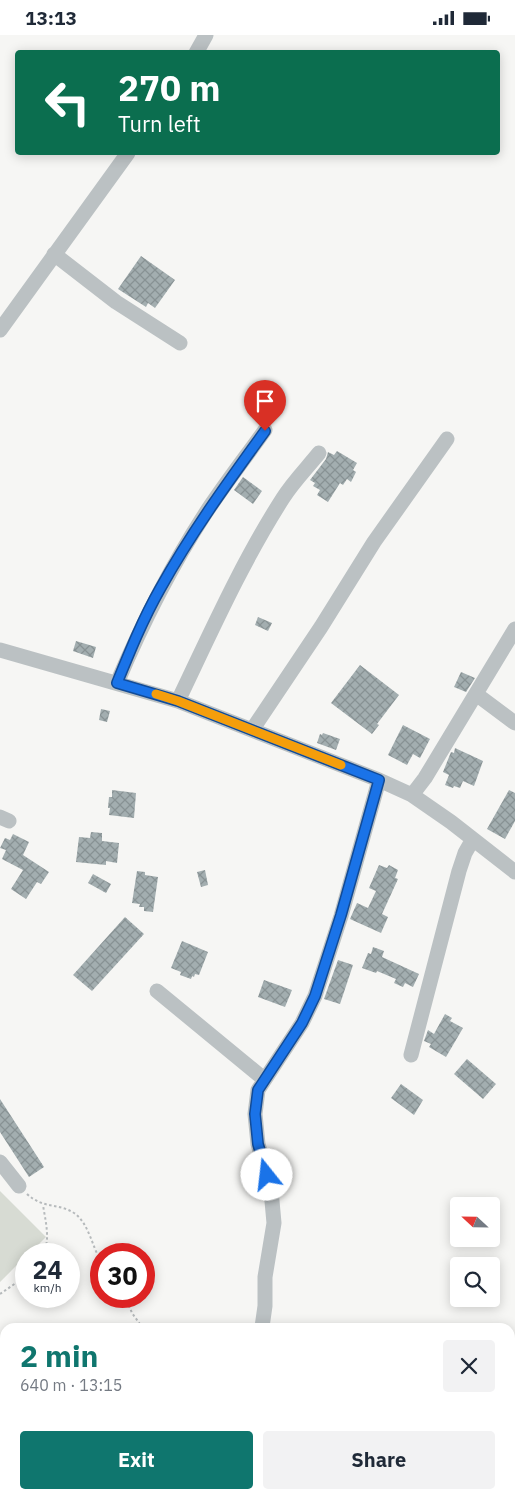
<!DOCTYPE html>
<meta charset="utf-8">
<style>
body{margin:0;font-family:"IBM Plex Sans",sans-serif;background:#f2f2f3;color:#1f2937;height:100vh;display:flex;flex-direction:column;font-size:19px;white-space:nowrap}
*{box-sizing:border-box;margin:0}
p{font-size:16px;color:#747a83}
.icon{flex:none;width:28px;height:28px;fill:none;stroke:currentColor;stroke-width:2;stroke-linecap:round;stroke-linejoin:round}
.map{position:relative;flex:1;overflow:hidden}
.drawer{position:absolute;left:0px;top:1288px;width:515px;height:176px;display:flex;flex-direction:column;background:#fff;border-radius:15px 15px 0 0;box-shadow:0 2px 12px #0003}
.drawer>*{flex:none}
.top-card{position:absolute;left:15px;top:15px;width:485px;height:105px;border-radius:5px;box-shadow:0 2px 12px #0003;background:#0b6e4f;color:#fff;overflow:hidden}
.needle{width:32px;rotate:292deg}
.tools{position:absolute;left:450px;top:1162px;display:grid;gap:10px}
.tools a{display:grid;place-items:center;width:50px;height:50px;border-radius:5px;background:#fff;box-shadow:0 2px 12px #0003;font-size:25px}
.speed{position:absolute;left:15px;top:1208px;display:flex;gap:10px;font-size:25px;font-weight:700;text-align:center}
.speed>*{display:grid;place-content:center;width:65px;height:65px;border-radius:50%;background:#fff;box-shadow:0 2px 12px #0003;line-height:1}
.speed small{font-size:12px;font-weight:400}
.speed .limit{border:8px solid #d22;background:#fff;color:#111}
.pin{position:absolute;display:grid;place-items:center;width:42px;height:42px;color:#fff;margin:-51px -21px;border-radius:50% 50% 50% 0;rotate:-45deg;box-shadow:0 0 5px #0007}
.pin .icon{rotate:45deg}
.me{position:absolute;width:55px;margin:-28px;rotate:344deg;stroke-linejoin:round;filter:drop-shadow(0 0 4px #0008)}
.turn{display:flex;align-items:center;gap:18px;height:105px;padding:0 20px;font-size:22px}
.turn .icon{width:65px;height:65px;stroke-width:2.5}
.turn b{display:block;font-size:35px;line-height:42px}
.round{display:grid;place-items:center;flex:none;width:52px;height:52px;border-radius:5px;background:#f2f2f3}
.overview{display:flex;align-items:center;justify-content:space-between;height:85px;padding:0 20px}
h1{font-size:30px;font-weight:700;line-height:38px;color:#0f766e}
.action{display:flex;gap:10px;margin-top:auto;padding:10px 20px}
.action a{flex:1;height:58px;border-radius:5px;background:#0f766e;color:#fff;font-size:20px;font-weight:700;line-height:58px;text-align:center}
.action a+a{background:#f2f2f3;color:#1f2937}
.status{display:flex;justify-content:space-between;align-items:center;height:35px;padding:0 25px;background:#fff;direction:ltr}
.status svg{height:14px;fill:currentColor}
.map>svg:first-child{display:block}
.pitch{fill:#d7dbd3}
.building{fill:url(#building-cross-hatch)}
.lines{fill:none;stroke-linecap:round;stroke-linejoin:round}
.path{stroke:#b6babc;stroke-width:2;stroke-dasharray:2.5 2.5;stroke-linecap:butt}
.minor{stroke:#bbc1c3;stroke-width:15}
.route-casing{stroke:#114b97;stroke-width:12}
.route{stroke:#1a73e8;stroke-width:9}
.slow{stroke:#f59e0b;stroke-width:9}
</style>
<div class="status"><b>13:13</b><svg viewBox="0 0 49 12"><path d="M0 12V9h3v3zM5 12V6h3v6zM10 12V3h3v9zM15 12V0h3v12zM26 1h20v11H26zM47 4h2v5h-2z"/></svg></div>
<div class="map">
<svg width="515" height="1463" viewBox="0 0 515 1463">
<defs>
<pattern id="building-cross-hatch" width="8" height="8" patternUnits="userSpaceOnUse" patternTransform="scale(1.25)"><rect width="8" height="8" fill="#a3aeb0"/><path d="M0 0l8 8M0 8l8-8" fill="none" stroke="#889294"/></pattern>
</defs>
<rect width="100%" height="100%" fill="#f6f6f4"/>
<path class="pitch" d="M 0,1156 L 46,1202 L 29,1219 L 26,1219 L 26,1221 L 0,1247 Z"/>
<path class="building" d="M 141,221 L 175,245 L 155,273 L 148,268 L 146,272 L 118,254 Z
M 337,416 L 357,428 L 353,435 L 356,437 L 351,447 L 347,444 L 343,450 L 340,448 L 328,467 L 317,460 L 320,455 L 313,451 L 315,448 L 310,445 L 326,424 L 328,417 L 334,420 Z
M 243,442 L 262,456 L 253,469 L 234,455 Z
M 258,582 L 272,588 L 268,596 L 255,590 Z
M 76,606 L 96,612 L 93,623 L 73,616 Z
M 360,630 L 399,660 L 377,689 L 379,690 L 372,699 L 331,668 Z
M 461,637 L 475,643 L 466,657 L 454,652 Z
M 101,674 L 110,676 L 107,687 L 99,685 Z
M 403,690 L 430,704 L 420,723 L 413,719 L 407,730 L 388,720 Z
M 323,698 L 340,704 L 336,715 L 317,708 L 320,699 L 322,700 Z
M 455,713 L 483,726 L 474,751 L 463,746 L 460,753 L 454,751 L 453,753 L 445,750 L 449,740 L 443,737 L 451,717 L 454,718 Z
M 112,755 L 136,758 L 134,783 L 109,780 L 110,773 L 108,773 L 109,762 L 112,762 Z
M 509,755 L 515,758 L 515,786 L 505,804 L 487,794 Z
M 91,797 L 102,798 L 102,806 L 119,808 L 117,828 L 106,826 L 106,830 L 76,827 L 79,802 L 90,803 Z
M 13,799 L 29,807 L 23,820 L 49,837 L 41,849 L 37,847 L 26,864 L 11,854 L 23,835 L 2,824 L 6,815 L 0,813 L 5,803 L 10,805 Z
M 379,830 L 387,833 L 389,830 L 398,835 L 395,843 L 398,844 L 382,879 L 388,882 L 381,898 L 350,884 L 357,868 L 368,873 L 376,856 L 369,853 Z
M 205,835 L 208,850 L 201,852 L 197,837 Z
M 137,836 L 145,837 L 145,840 L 158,842 L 153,877 L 144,876 L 144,872 L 139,872 L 140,869 L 132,868 Z
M 93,839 L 111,849 L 106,858 L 88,848 Z
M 125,882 L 144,899 L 92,956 L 73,940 Z
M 182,906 L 208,917 L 199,940 L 195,939 L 194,942 L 192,941 L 191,944 L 180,940 L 181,937 L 171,933 Z
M 373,912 L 384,916 L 382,922 L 419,939 L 413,952 L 405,948 L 403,952 L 394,948 L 396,944 L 377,936 L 376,938 L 362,933 L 368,918 L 371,919 Z
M 338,925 L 353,930 L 340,969 L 324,964 Z
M 264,945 L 292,955 L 285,972 L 258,962 Z
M 445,979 L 452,983 L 450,986 L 463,993 L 446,1022 L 429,1012 L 431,1009 L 424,1006 L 428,995 L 434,999 Z
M 467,1024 L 496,1049 L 483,1064 L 454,1039 Z
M 401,1049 L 423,1065 L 414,1080 L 391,1063 Z
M 0,1064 L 44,1132 L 29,1142 L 0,1097 Z"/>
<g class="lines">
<path class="path" d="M 27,1159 C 43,1174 59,1168 74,1178 C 89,1188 92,1212 101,1226
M 43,1219 C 51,1205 45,1184 43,1170
M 0,1259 L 26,1241
M 125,1261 L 132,1278 L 142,1292
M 181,1459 L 183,1463"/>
<path class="minor" d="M 196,18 L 206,0
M 54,219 L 116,267 L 180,308
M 0,295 L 128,118
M 0,615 L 178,666 L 379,745 L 412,760 L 451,787 L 515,837
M 117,648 C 142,589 170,533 205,479 C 224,450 245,423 265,395
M 476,659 L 515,688
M 178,666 C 211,597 242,527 283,463 C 293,447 307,433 319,418
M 252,695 L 321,592 L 374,507 L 447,404
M 412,760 L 425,743 L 515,594
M 0,782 L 9,786
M 157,956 L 264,1044
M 411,1020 L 459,836 L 465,818 L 473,804
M 0,1127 L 19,1151
M 262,1292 L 265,1271 L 265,1242 L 274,1188 L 271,1155 L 258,1109 L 255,1079 L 258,1055 L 302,988 L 315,961 L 341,881 L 379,745
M 275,1459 L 276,1463"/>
</g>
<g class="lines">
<defs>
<path id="route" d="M 265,396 C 228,447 191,498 160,554 C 143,584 130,616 117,648 L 178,666 L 379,745 L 341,880 L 315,961 L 302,988 L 258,1055 L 255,1079 L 258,1109 L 267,1140"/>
</defs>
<use href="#route" class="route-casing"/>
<use href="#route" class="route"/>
<path class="slow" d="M 156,659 L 178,666 L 341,730"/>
</g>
</svg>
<div class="tools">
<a><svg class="needle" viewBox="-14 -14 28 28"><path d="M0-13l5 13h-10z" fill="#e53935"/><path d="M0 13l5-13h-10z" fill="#747a83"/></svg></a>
<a><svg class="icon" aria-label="search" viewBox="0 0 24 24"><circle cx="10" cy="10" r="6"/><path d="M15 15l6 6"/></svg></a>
</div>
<div class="speed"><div>24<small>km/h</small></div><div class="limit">30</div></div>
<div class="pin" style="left:265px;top:396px;background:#d93025"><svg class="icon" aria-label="arrive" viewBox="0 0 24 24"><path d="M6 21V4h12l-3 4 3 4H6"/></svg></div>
<svg class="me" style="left:267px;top:1140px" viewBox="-20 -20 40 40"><circle r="19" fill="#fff"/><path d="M0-13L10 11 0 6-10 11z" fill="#1a73e8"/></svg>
<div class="top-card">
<div class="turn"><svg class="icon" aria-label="left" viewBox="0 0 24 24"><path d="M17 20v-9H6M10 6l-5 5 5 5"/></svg><div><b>270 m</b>Turn left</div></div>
</div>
<section class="drawer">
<div class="overview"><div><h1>2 min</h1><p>640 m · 13:15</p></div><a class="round"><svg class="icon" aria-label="close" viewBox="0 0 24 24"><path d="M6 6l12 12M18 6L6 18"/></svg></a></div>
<div class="action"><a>Exit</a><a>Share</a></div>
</section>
</div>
